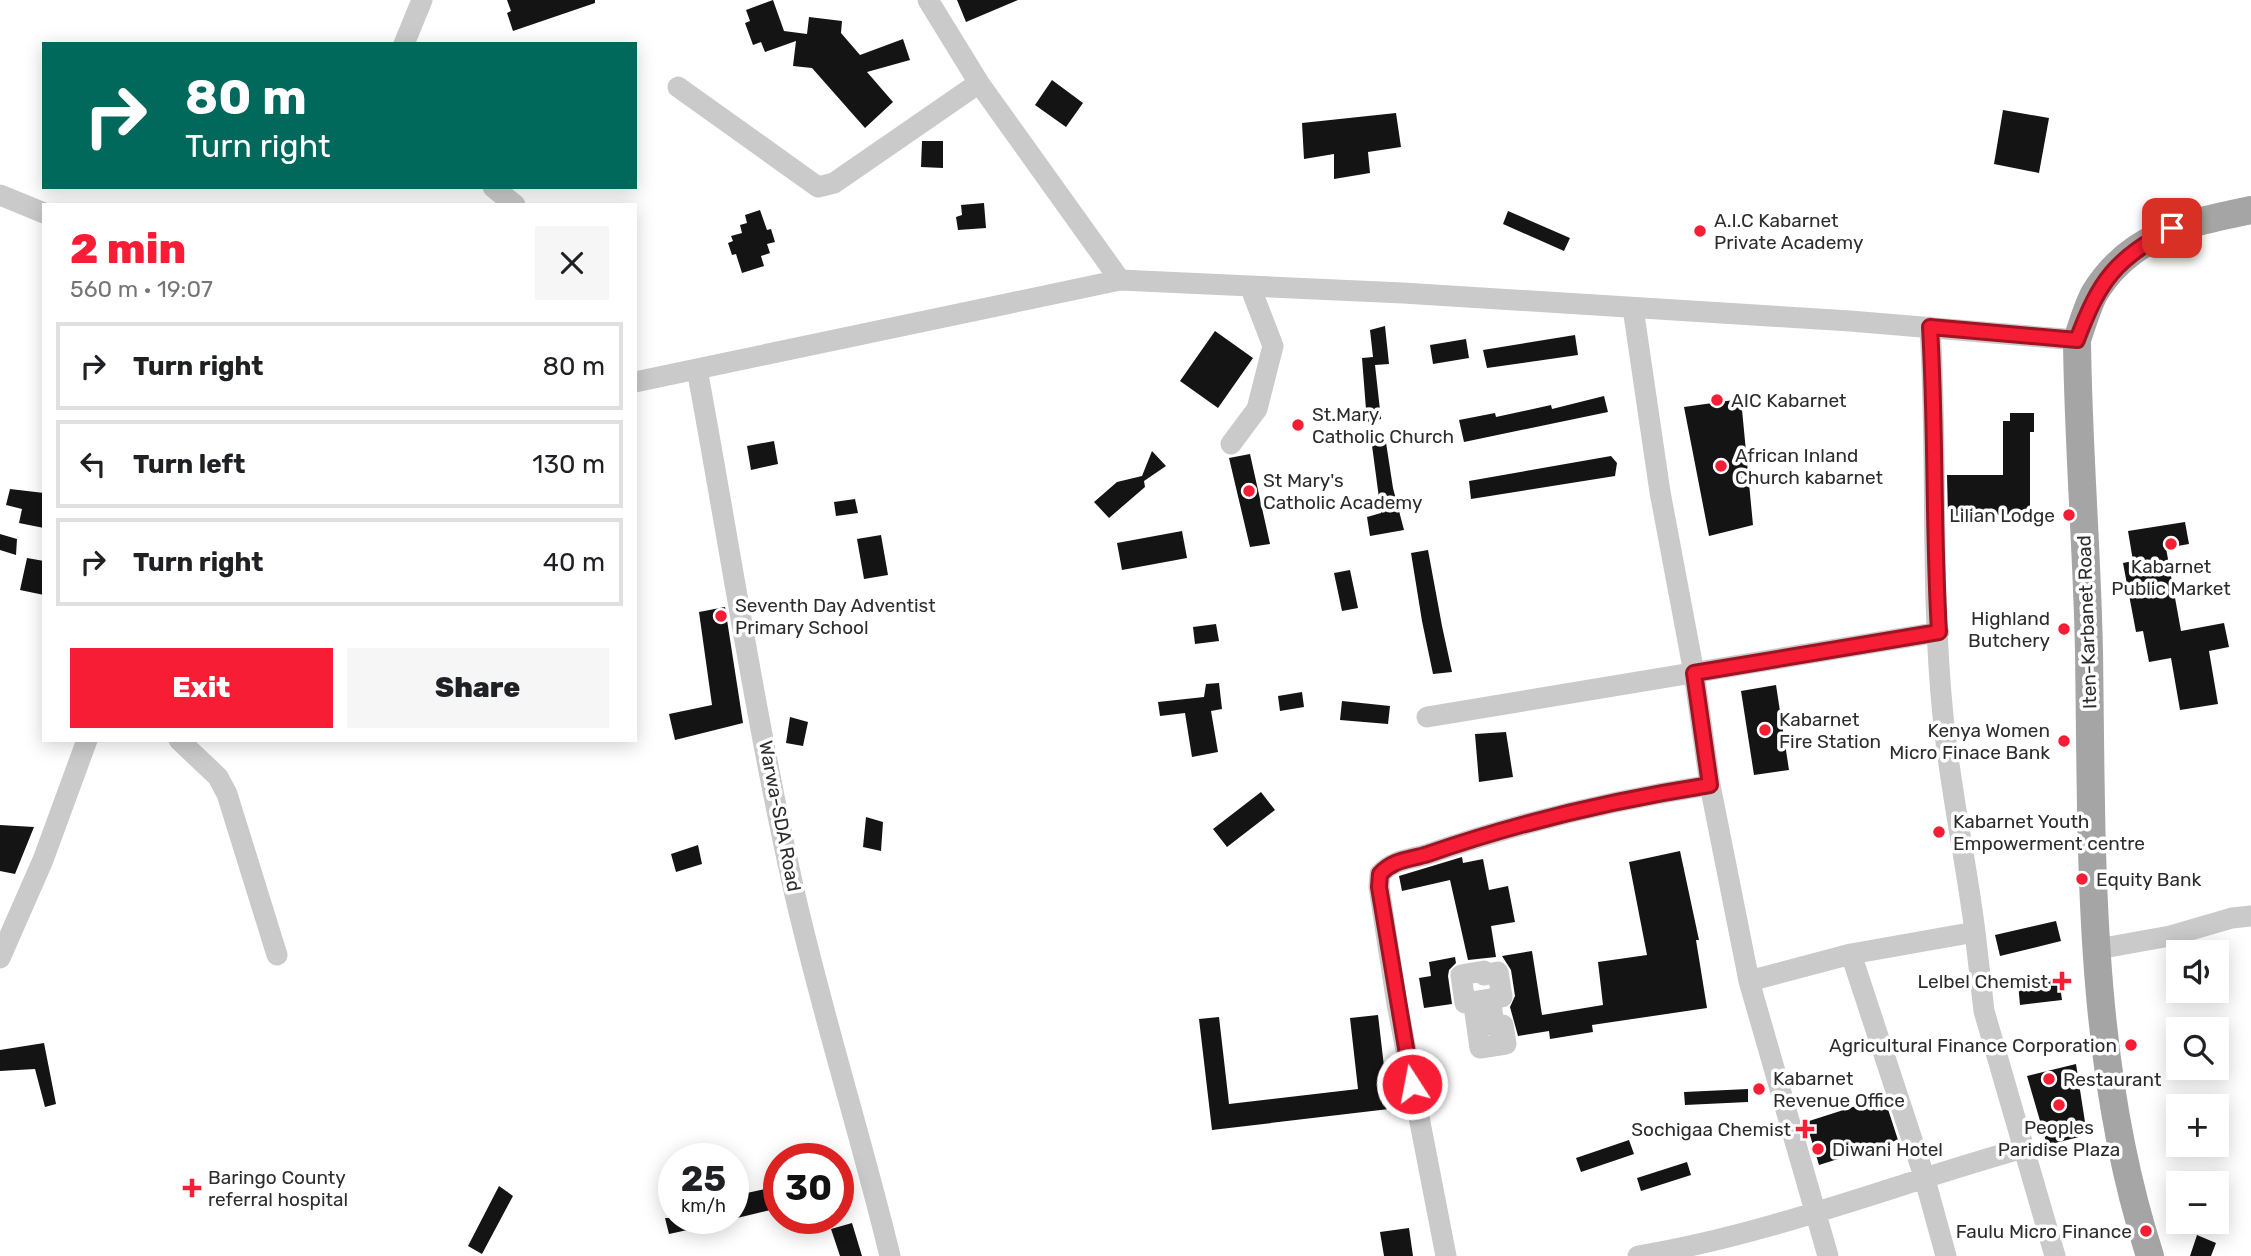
<!DOCTYPE html>
<meta charset="utf-8">
<style>
body{margin:0;font-family:Rubik,sans-serif;background:#f6f6f6;color:#202124;height:100vh;display:flex;flex-direction:column;font-size:26px;white-space:nowrap}
*{box-sizing:border-box;margin:0}
p{font-size:23px;color:#757577}
.icon{flex:none;width:38px;height:38px;fill:none;stroke:currentColor;stroke-width:2;stroke-linecap:round;stroke-linejoin:round}
.map{position:relative;flex:1;overflow:hidden}
.sheet{position:absolute;left:42px;top:203px;width:595px;height:539px;display:flex;flex-direction:column;background:#fff;border-radius:0px;box-shadow:0 4px 18px #0003}
.sheet>*{flex:none}
.guide{position:absolute;left:42px;top:42px;width:595px;height:147px;border-radius:0px;box-shadow:0 4px 18px #0003;background:#00695c;color:#fff;overflow:hidden}
.buttons{position:absolute;left:2166px;top:940px;display:grid;gap:14px}
.buttons a{display:grid;place-items:center;width:63px;height:63px;border-radius:0px;background:#fff;box-shadow:0 4px 18px #0003;font-size:35px}
.speed{position:absolute;left:658px;top:1143px;display:flex;gap:14px;font-size:35px;font-weight:700;text-align:center}
.speed>*{display:grid;place-content:center;width:91px;height:91px;border-radius:50%;background:#fff;box-shadow:0 4px 18px #0003;line-height:1}
.speed small{font-size:18px;font-weight:400}
.speed .limit{border:10px solid #d22;background:#fff;color:#111}
.pin{position:absolute;display:grid;place-items:center;width:60px;height:60px;color:#fff;margin:-30px;border-radius:14px;box-shadow:0 4px 10px #0006}
.me{position:absolute;width:77px;margin:-38px;rotate:349deg;stroke-linejoin:round;filter:drop-shadow(0 0 5px #0008)}
.turn{display:flex;align-items:center;gap:24px;height:147px;padding:0 28px;font-size:32px}
.turn .icon{width:91px;height:91px;stroke-width:2.5}
.turn b{display:block;font-size:49px;line-height:60px}
.round{display:grid;place-items:center;flex:none;width:74px;height:74px;border-radius:0px;background:#f6f6f6}
.headline{display:flex;align-items:center;justify-content:space-between;height:119px;padding:0 28px}
h1{font-size:42px;font-weight:800;line-height:52px;color:#f61d35}
.button{display:flex;gap:14px;margin-top:auto;padding:14px 28px}
.button a{flex:1;height:80px;border-radius:0px;background:#f61d35;color:#fff;font-size:28px;font-weight:800;line-height:80px;text-align:center}
.button a+a{background:#f6f6f6;color:#202124}
ul{padding:0;list-style:none}
li{display:flex;align-items:center;gap:21px;height:88px;margin:0 14px 10px;padding:0 14px;border:4px solid #e0e0e0;border-radius:0px}
li div{flex:1}
li b{display:block;font-size:26px}
li em{font-style:normal}
.map>svg:first-child{display:block}
.building{fill:#141414}
.lines{fill:none;stroke-linecap:round;stroke-linejoin:round}
.minor{stroke:#cacaca;stroke-width:21}
.major{stroke:#a5a5a5;stroke-width:28}
.route-casing{stroke:#a01322;stroke-width:18}
.route{stroke:#f61d35;stroke-width:12}
.poi-dot{fill:#f61d35;stroke:#fff;stroke-width:2.5}
.labels{text-anchor:middle;dominant-baseline:central;stroke-width:7;stroke-linejoin:round;paint-order:stroke}
.poi-label{font-size:19px;fill:#2d2d2d;stroke:#fff;text-anchor:start}
.street-label{font-size:19px;fill:#2d2d2d;stroke:#fff}
</style>
<div class="map">
<svg width="2251" height="1256" viewBox="0 0 2251 1256">
<rect width="100%" height="100%" fill="#fff"/>
<path class="building" d="M 507,0 L 595,0 L 595,3 L 513,31 L 507,13 L 511,11 Z
M 773,0 L 784,31 L 807,34 L 809,17 L 842,21 L 841,33 L 860,55 L 903,39 L 910,60 L 867,72 L 893,102 L 865,128 L 812,68 L 793,66 L 796,41 L 765,52 L 761,42 L 753,45 L 745,23 L 750,21 L 746,10 Z
M 957,0 L 1018,0 L 966,22 Z
M 1052,80 L 1083,103 L 1066,127 L 1035,105 Z
M 2003,110 L 2049,118 L 2039,173 L 1994,164 Z
M 1396,113 L 1401,147 L 1368,152 L 1370,173 L 1334,179 L 1334,154 L 1304,159 L 1302,123 Z
M 922,141 L 943,141 L 943,168 L 921,167 Z
M 984,203 L 986,228 L 958,230 L 956,217 L 962,215 L 961,205 Z
M 760,210 L 767,230 L 771,229 L 775,242 L 767,244 L 770,253 L 761,256 L 764,266 L 742,273 L 736,254 L 732,255 L 728,243 L 733,241 L 731,236 L 742,233 L 740,225 L 747,223 L 745,215 Z
M 1508,211 L 1570,238 L 1564,251 L 1503,224 Z
M 1385,326 L 1389,364 L 1375,365 L 1381,419 L 1367,422 L 1362,358 L 1373,357 L 1370,330 Z
M 1215,331 L 1253,358 L 1218,408 L 1180,381 Z
M 1575,335 L 1578,355 L 1487,368 L 1483,350 Z
M 1466,339 L 1469,358 L 1433,364 L 1430,345 Z
M 1604,396 L 1608,412 L 1464,442 L 1459,420 L 1495,413 L 1496,417 L 1551,405 L 1552,409 Z
M 1741,399 L 1753,525 L 1709,536 L 1684,407 Z
M 2010,413 L 2034,413 L 2034,432 L 2030,432 L 2030,514 L 1948,516 L 1947,475 L 2003,475 L 2003,421 L 2010,421 Z
M 1385,436 L 1393,488 L 1404,530 L 1370,536 L 1367,517 L 1381,513 L 1371,438 Z
M 774,441 L 778,464 L 751,470 L 747,446 Z
M 1152,451 L 1166,466 L 1144,481 L 1145,487 L 1109,518 L 1094,502 L 1117,482 L 1142,476 Z
M 1250,454 L 1270,544 L 1250,547 L 1229,458 Z
M 1611,456 L 1617,463 L 1615,476 L 1471,499 L 1469,481 Z
M 10,489 L 44,493 L 44,528 L 19,523 L 22,509 L 6,505 Z
M 855,499 L 858,513 L 836,516 L 834,502 Z
M 2185,522 L 2189,544 L 2166,548 L 2181,631 L 2224,623 L 2229,647 L 2209,651 L 2218,704 L 2180,710 L 2171,658 L 2149,662 L 2143,631 L 2136,632 L 2123,563 L 2133,561 L 2128,531 Z
M 1182,531 L 1187,558 L 1122,570 L 1117,543 Z
M 0,534 L 17,539 L 16,555 L 0,550 Z
M 881,535 L 888,575 L 864,579 L 857,539 Z
M 1428,550 L 1442,626 L 1452,672 L 1433,674 L 1422,621 L 1411,553 Z
M 27,558 L 44,561 L 44,595 L 20,590 Z
M 1350,570 L 1358,608 L 1342,611 L 1334,573 Z
M 725,607 L 743,723 L 675,740 L 669,714 L 712,705 L 699,612 Z
M 1216,624 L 1219,641 L 1195,644 L 1193,627 Z
M 1219,683 L 1222,709 L 1211,711 L 1218,752 L 1192,757 L 1185,713 L 1160,716 L 1158,702 L 1204,697 L 1206,684 Z
M 1776,685 L 1789,770 L 1754,775 L 1741,691 Z
M 1302,692 L 1304,707 L 1280,711 L 1278,696 Z
M 1342,701 L 1390,706 L 1388,724 L 1340,720 Z
M 790,717 L 808,722 L 803,746 L 786,743 Z
M 1506,732 L 1513,777 L 1479,782 L 1475,734 Z
M 1261,792 L 1275,810 L 1227,847 L 1213,829 Z
M 866,817 L 883,822 L 881,851 L 863,847 Z
M 0,825 L 34,827 L 15,874 L 0,871 Z
M 698,845 L 702,864 L 676,872 L 671,854 Z
M 1680,851 L 1699,940 L 1696,940 L 1707,1008 L 1592,1025 L 1593,1032 L 1550,1039 L 1549,1031 L 1518,1036 L 1510,1007 L 1515,996 L 1511,970 L 1502,956 L 1532,951 L 1542,1015 L 1603,1005 L 1598,962 L 1647,955 L 1629,862 Z
M 1462,857 L 1463,863 L 1483,859 L 1489,890 L 1508,886 L 1515,922 L 1491,926 L 1496,957 L 1468,960 L 1450,880 L 1402,891 L 1399,876 Z
M 2056,921 L 2061,941 L 2000,956 L 1995,935 Z
M 1455,957 L 1456,963 L 1449,970 L 1448,976 L 1452,1004 L 1424,1008 L 1419,978 L 1431,976 L 1429,962 Z
M 2059,978 L 2062,1000 L 2020,1005 L 2018,983 Z
M 1378,1015 L 1389,1109 L 1212,1130 L 1199,1019 L 1219,1017 L 1229,1104 L 1358,1089 L 1350,1018 Z
M 44,1043 L 56,1104 L 45,1107 L 35,1069 L 0,1071 L 0,1050 Z
M 2076,1064 L 2087,1135 L 2047,1145 L 2027,1076 Z
M 1748,1089 L 1748,1102 L 1685,1105 L 1684,1092 Z
M 1884,1097 L 1898,1140 L 1819,1165 L 1806,1122 Z
M 1629,1140 L 1634,1154 L 1581,1172 L 1576,1158 Z
M 1687,1162 L 1691,1175 L 1641,1191 L 1637,1178 Z
M 499,1186 L 513,1196 L 482,1254 L 468,1246 Z
M 779,1186 L 779,1208 L 733,1219 L 733,1196 Z
M 665,1218 L 714,1218 L 715,1224 L 669,1234 Z
M 852,1223 L 862,1256 L 840,1256 L 831,1229 Z
M 1409,1228 L 1413,1256 L 1384,1256 L 1380,1232 Z
M 2197,1235 L 2216,1243 L 2211,1256 L 2190,1256 Z"/>
<g class="lines">
<path class="minor" d="M 928,0 L 979,83 L 1120,280
M 404,44 L 422,0
M 678,87 L 818,187 L 834,183 L 979,83
M 493,187 L 515,205
M 0,195 L 44,213
M 1633,308 L 1660,492 L 1694,673 L 1710,785 L 1749,981 L 1828,1256
M 1930,327 C 1938,457 1930,587 1943,716 C 1950,788 1966,860 1975,932
M 697,369 C 729,542 755,716 793,886 C 821,1011 860,1132 890,1256
M 635,382 L 1120,280 L 1403,293 L 1850,321 L 2077,340
M 1231,444 L 1257,409 L 1273,346 L 1253,294
M 1427,717 L 1939,632
M 179,740 L 218,777 L 227,794 L 277,955
M 2098,949 L 2170,936 L 2232,918 L 2251,916
M 1851,954 L 1924,1176 L 1946,1256
M 0,958 L 43,860 L 87,740
M 1484,971 L 1484,975 L 1498,972 L 1502,997 L 1465,1003 L 1461,975 Z
M 1749,981 L 1851,954 L 1975,932 L 1984,1011 L 2055,1256
M 1491,1003 L 1494,1026 L 1503,1025 L 1506,1044 L 1480,1048 L 1474,1006 Z
M 1446,1256 L 1397,1004 L 1379,887 L 1380,874 C 1394,859 1409,860 1428,854 C 1520,822 1614,800 1710,785
M 1638,1256 C 1771,1234 1895,1184 2024,1148"/>
<path class="major" d="M 2150,1256 C 2087,1062 2092,854 2089,652 C 2087,548 2078,444 2077,340 C 2082,325 2087,308 2094,294 C 2130,234 2188,223 2251,210"/>
</g>
<g class="lines">
<defs>
<path id="route" d="M 1412,1084 L 1379,887 L 1380,874 C 1394,859 1409,860 1428,854 C 1520,822 1614,800 1710,785 L 1694,673 L 1939,632 C 1933,530 1936,429 1930,327 L 2077,340 C 2100,279 2115,260 2172,228"/>
</defs>
<use href="#route" class="route-casing"/>
<use href="#route" class="route"/>
</g>
<g class="poi-dot">
<circle cx="1700" cy="231" r="7"/>
<circle cx="1717" cy="400" r="7"/>
<circle cx="1298" cy="425" r="7"/>
<circle cx="1721" cy="466" r="7"/>
<circle cx="1249" cy="491" r="7"/>
<circle cx="2069" cy="515" r="7"/>
<circle cx="2171" cy="544" r="7"/>
<circle cx="721" cy="616" r="7"/>
<circle cx="2064" cy="629" r="7"/>
<circle cx="1765" cy="730" r="7"/>
<circle cx="2064" cy="741" r="7"/>
<circle cx="1939" cy="832" r="7"/>
<circle cx="2082" cy="879" r="7"/>
<path d="M2058.5 970.5h7v7h7v7h-7v7h-7v-7h-7v-7h7z"/>
<circle cx="2131" cy="1045" r="7"/>
<circle cx="2049" cy="1079" r="7"/>
<circle cx="1759" cy="1089" r="7"/>
<circle cx="2059" cy="1105" r="7"/>
<path d="M1801.5 1118.5h7v7h7v7h-7v7h-7v-7h-7v-7h7z"/>
<circle cx="1818" cy="1149" r="7"/>
<path d="M188.5 1177.5h7v7h7v7h-7v7h-7v-7h-7v-7h7z"/>
<circle cx="2146" cy="1231" r="7"/>
</g>
<g class="labels">
<g class="poi-label">
<text x="1714" y="220">A.I.C Kabarnet<tspan x="1714" dy="22">Private Academy</tspan></text>
<text x="1731" y="400">AIC Kabarnet</text>
<text x="1312" y="414">St.Mary<tspan x="1312" dy="22">Catholic Church</tspan></text>
<text x="1735" y="455">African Inland<tspan x="1735" dy="22">Church kabarnet</tspan></text>
<text x="1263" y="480">St Mary's<tspan x="1263" dy="22">Catholic Academy</tspan></text>
<text x="2055" y="515" text-anchor="end">Lilian Lodge</text>
<text x="2171" y="566" text-anchor="middle">Kabarnet<tspan x="2171" dy="22">Public Market</tspan></text>
<text x="735" y="605">Seventh Day Adventist<tspan x="735" dy="22">Primary School</tspan></text>
<text x="2050" y="618" text-anchor="end">Highland<tspan x="2050" dy="22">Butchery</tspan></text>
<text x="1779" y="719">Kabarnet<tspan x="1779" dy="22">Fire Station</tspan></text>
<text x="2050" y="730" text-anchor="end">Kenya Women<tspan x="2050" dy="22">Micro Finace Bank</tspan></text>
<text x="1953" y="821">Kabarnet Youth<tspan x="1953" dy="22">Empowerment centre</tspan></text>
<text x="2096" y="879">Equity Bank</text>
<text x="2048" y="981" text-anchor="end">Lelbel Chemist</text>
<text x="2117" y="1045" text-anchor="end">Agricultural Finance Corporation</text>
<text x="1773" y="1078">Kabarnet<tspan x="1773" dy="22">Revenue Office</tspan></text>
<text x="2063" y="1079">Restaurant</text>
<text x="2059" y="1127" text-anchor="middle">Peoples<tspan x="2059" dy="22">Paridise Plaza</tspan></text>
<text x="1791" y="1129" text-anchor="end">Sochigaa Chemist</text>
<text x="1832" y="1149">Diwani Hotel</text>
<text x="208" y="1177">Baringo County<tspan x="208" dy="22">referral hospital</tspan></text>
<text x="2132" y="1231" text-anchor="end">Faulu Micro Finance</text>
</g>
<g class="street-label">
<text transform="translate(2087 622) rotate(-92)">Iten-Karbanet Road</text>
<text transform="translate(780 816) rotate(79)">Warwa-SDA Road</text>
</g>
</g>
</svg>
<div class="buttons">
<a><svg class="icon" aria-label="sound" viewBox="0 0 24 24"><path d="M4 9h4l5-4v14l-5-4H4zM17 9q2 3 0 6"/></svg></a>
<a><svg class="icon" aria-label="search" viewBox="0 0 24 24"><circle cx="10" cy="10" r="6"/><path d="M15 15l6 6"/></svg></a>
<a>+</a>
<a>−</a>
</div>
<div class="speed"><div>25<small>km/h</small></div><div class="limit">30</div></div>
<div class="pin" style="left:2172px;top:228px;background:#d93025"><svg class="icon" aria-label="arrive" viewBox="0 0 24 24"><path d="M6 21V4h12l-3 4 3 4H6"/></svg></div>
<svg class="me" style="left:1412px;top:1084px" viewBox="-20 -20 40 40"><circle r="17" fill="#f61d35" stroke="#fff" stroke-width="3"/><path d="M0-11L8 9 0 5-8 9z" fill="#fff"/></svg>
<div class="guide">
<div class="turn"><svg class="icon" aria-label="right" viewBox="0 0 24 24"><path d="M7 20v-9h11M14 6l5 5-5 5"/></svg><div><b>80 m</b>Turn right</div></div>
</div>
<section class="sheet">
<div class="headline"><div><h1>2 min</h1><p>560 m · 19:07</p></div><a class="round"><svg class="icon" aria-label="close" viewBox="0 0 24 24"><path d="M6 6l12 12M18 6L6 18"/></svg></a></div>
<ul>
<li><svg class="icon" aria-label="right" viewBox="0 0 24 24"><path d="M7 20v-9h11M14 6l5 5-5 5"/></svg><div><b>Turn right</b></div><em>80 m</em></li>
<li><svg class="icon" aria-label="left" viewBox="0 0 24 24"><path d="M17 20v-9H6M10 6l-5 5 5 5"/></svg><div><b>Turn left</b></div><em>130 m</em></li>
<li><svg class="icon" aria-label="right" viewBox="0 0 24 24"><path d="M7 20v-9h11M14 6l5 5-5 5"/></svg><div><b>Turn right</b></div><em>40 m</em></li>
</ul>
<div class="button"><a>Exit</a><a>Share</a></div>
</section>
</div>
